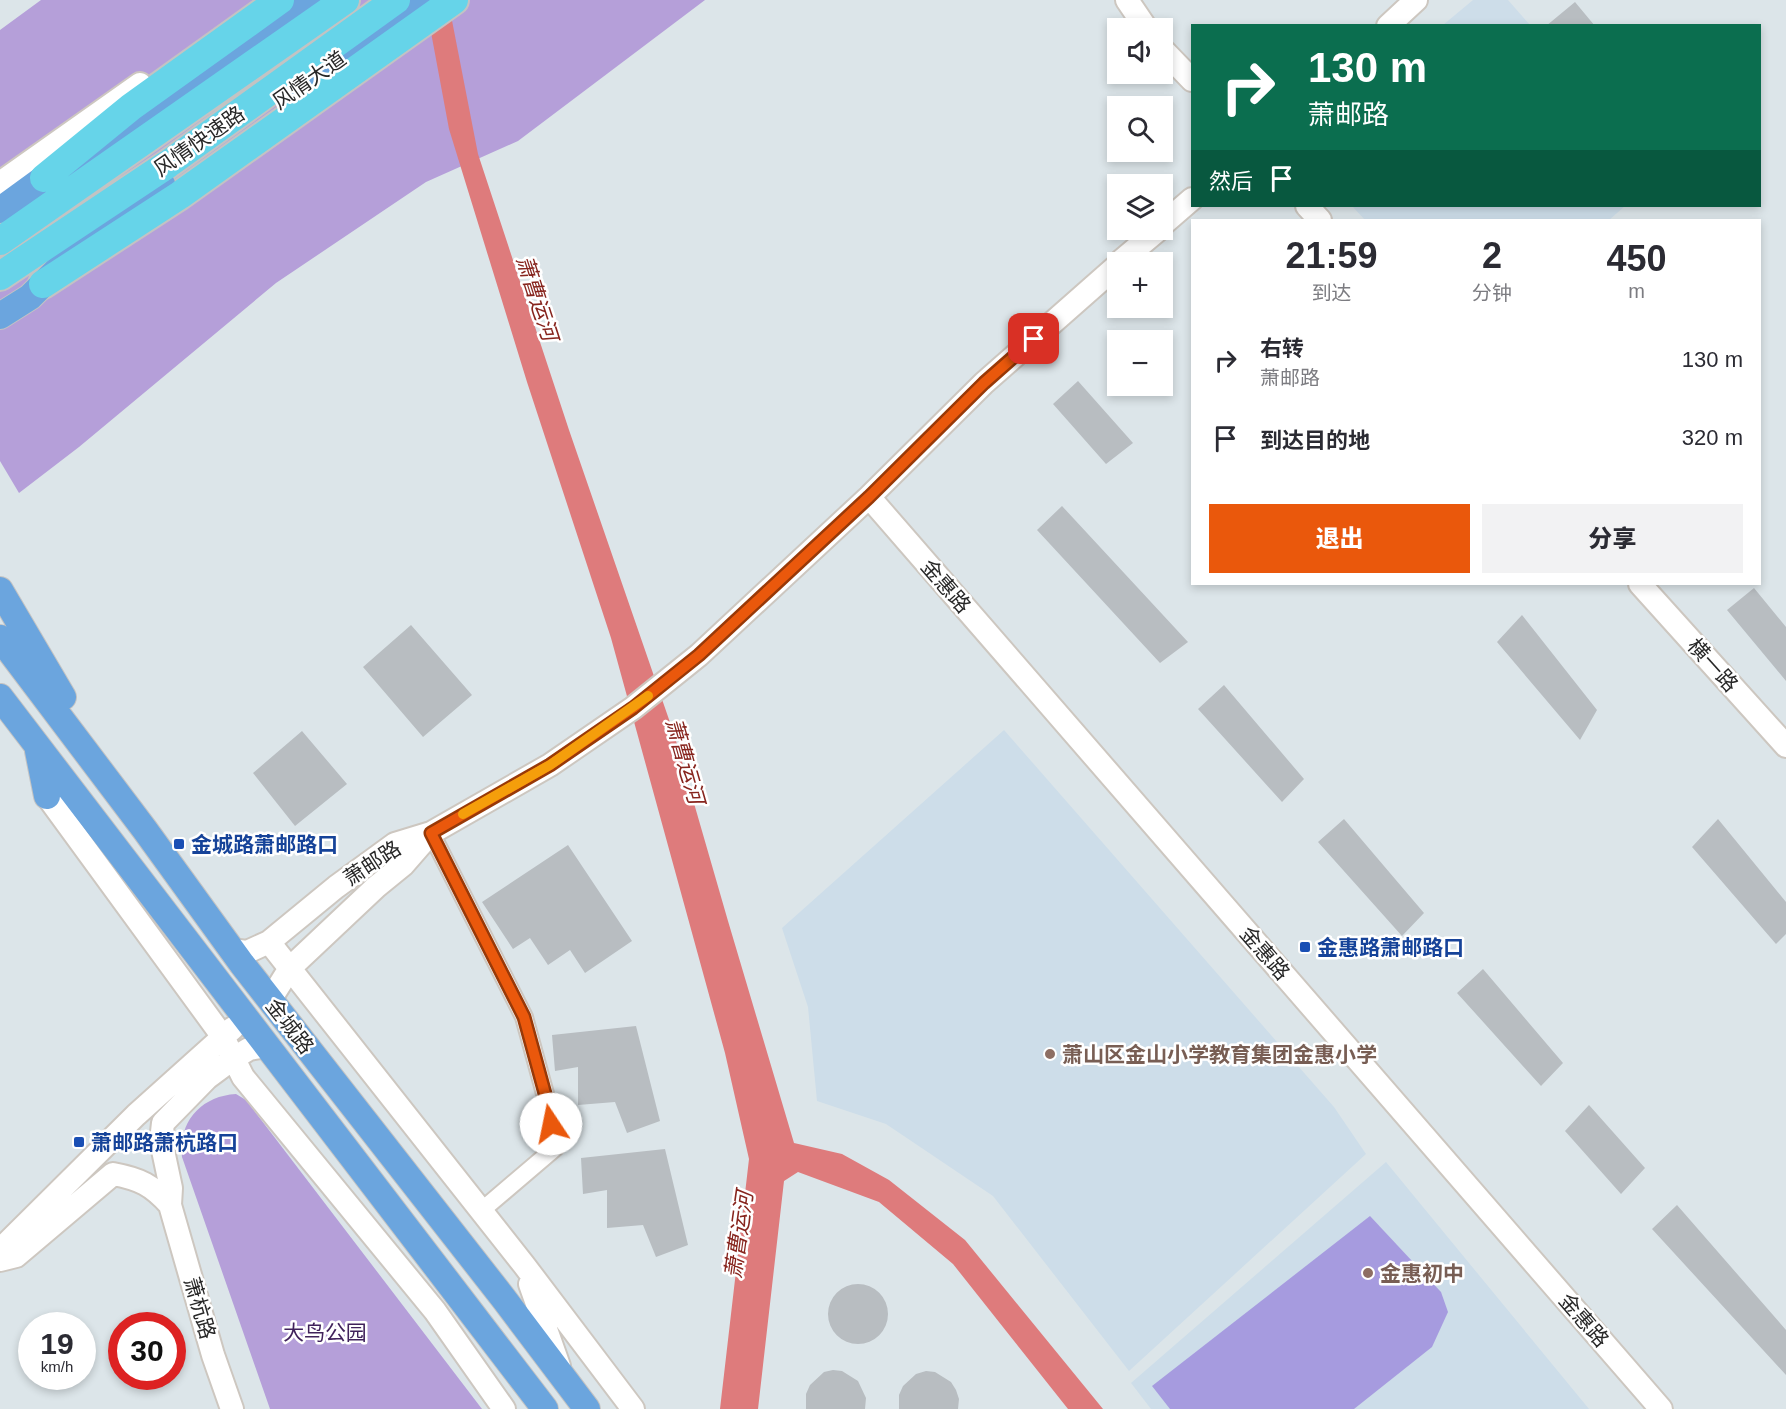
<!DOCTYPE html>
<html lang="zh">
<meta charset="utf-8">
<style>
body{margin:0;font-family:Helvetica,"Noto Sans SC",sans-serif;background:#f2f2f3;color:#2b2b33;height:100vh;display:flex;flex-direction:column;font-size:22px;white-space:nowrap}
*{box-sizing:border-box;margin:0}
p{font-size:20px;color:#7c7c81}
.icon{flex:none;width:33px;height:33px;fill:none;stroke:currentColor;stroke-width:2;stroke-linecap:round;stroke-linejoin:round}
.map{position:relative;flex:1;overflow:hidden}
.panel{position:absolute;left:1191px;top:219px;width:570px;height:366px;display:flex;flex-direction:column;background:#fff;border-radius:0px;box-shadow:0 3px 9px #0003}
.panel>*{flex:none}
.hud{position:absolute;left:1191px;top:24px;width:570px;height:183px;border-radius:0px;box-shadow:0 3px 9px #0003;background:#0b6e4f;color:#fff;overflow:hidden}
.tools{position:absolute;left:1107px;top:18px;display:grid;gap:12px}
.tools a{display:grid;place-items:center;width:66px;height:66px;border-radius:0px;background:#fff;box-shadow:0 3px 9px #0003;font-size:30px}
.speed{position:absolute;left:18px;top:1312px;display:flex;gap:12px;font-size:30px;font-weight:700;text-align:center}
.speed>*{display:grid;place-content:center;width:78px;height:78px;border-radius:50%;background:#fff;box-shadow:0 3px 9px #0003;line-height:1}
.speed small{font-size:15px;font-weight:400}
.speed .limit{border:9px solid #d22;background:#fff;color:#111}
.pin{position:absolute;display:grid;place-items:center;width:51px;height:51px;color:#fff;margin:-26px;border-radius:12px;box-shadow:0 3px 9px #0006}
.me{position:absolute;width:66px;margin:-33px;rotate:349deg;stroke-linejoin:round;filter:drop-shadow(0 0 4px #0008)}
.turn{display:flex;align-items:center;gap:21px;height:126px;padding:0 18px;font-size:27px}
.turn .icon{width:78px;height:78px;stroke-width:2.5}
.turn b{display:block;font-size:42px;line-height:51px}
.then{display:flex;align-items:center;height:57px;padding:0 18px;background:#0003;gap:12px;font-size:22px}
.eta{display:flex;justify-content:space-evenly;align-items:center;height:102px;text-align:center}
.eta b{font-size:36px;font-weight:800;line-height:42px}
.button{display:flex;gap:12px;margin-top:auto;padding:12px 18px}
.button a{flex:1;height:69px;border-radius:0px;background:#ea580c;color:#fff;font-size:24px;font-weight:800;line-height:69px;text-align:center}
.button a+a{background:#f2f2f3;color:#2b2b33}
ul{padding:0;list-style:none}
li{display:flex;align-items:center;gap:18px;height:78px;padding:0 18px}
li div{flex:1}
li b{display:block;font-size:22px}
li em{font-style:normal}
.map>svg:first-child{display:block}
.education{fill:#cddde9}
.green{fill:#b59fd9}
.pitch{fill:#a69bdf}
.water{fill:#de7b7c}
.building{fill:#b8bdc1}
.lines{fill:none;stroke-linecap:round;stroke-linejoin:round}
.street-casing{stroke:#cdc7c0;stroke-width:20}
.secondary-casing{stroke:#cdc7c0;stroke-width:26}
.primary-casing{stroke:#c3c3c3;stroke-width:28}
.highway-casing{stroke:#c3c3c3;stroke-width:32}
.street{stroke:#fff;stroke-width:16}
.secondary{stroke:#fff;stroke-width:22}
.primary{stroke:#6ba5de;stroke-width:26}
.highway{stroke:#66d4e9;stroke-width:28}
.route-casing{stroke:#983908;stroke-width:15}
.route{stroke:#ea580c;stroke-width:10}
.slow{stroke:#f59e0b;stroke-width:10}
.transit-dot{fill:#1a4fb4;stroke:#fff;stroke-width:2}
.education-dot{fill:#8d6e63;stroke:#fff;stroke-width:2}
.labels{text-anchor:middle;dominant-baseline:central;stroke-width:5;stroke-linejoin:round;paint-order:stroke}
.street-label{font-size:21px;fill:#282828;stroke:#fff}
.transit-label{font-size:21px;font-weight:bold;fill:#164399;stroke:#fff;text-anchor:start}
.education-label{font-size:21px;font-weight:bold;fill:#785e54;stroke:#fff;text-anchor:start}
.park-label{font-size:21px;fill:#40225b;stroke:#fff}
.water-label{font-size:22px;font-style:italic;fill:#87251e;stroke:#fff}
</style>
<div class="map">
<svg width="1786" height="1409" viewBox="0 0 1786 1409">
<rect width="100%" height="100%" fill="#dce5e9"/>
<path class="education" d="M 1473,0 L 1508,0 L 1530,25 L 1443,25 Z
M 1352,206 L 1625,206 L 1609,220 L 1365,220 Z
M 1004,730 L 1334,1107 L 1366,1154 L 1129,1371 L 993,1196 L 886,1124 L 817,1101 L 808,1007 L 782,928 Z
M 1386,1162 L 1589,1409 L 1151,1409 L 1131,1383 Z"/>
<path class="green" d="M 41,0 L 705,0 L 518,141 L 426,182 L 276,283 L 79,447 L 19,493 L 0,461 L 0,30 Z
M 236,1094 L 246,1100 L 482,1409 L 270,1409 L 182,1157 C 178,1122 201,1096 236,1094 Z"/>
<path class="pitch" d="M 1370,1216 L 1441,1292 L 1448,1312 L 1432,1347 L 1354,1409 L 1170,1409 L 1152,1386 Z"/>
<path class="water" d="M 425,0 L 448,0 L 478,154 L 569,430 L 674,734 L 728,921 L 794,1143 L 842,1154 L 889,1180 L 965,1240 L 1103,1409 L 1068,1409 L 953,1264 L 879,1202 L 798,1172 L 784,1181 L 758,1409 L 720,1409 L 749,1159 L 725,1053 L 611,638 L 527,382 L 449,129 Z"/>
<path class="building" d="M 1575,2 L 1595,26 L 1546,26 Z
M 1078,381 L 1133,443 L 1106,464 L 1053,404 Z
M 1062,506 L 1188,642 L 1160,663 L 1037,530 Z
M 1754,588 L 1786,627 L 1786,681 L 1727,610 Z
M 1522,615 L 1597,710 L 1580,740 L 1497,642 Z
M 411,625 L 472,695 L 423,737 L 363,667 Z
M 1224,685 L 1304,779 L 1282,802 L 1198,709 Z
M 302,731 L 347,784 L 295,826 L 253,773 Z
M 1344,819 L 1424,913 L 1402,936 L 1318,842 Z
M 1718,819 L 1786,902 L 1786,934 L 1776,944 L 1692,847 Z
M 568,845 L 632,941 L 585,973 L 570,950 L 548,965 L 530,938 L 513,949 L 482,902 Z
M 1483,969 L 1563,1063 L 1541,1086 L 1457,993 Z
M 636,1026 L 660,1121 L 627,1133 L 615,1102 L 578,1105 L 578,1067 L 555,1071 L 552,1035 Z
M 1589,1105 L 1645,1168 L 1621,1194 L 1565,1131 Z
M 665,1149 L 688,1245 L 656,1257 L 643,1225 L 607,1228 L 607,1190 L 583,1194 L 581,1158 Z
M 1677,1205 L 1786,1330 L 1786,1375 L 1652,1229 Z
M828 1314a30 30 0 1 1 60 0a30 30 0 1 1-60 0Z
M 833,1370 L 842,1371 L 858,1381 L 866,1398 L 865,1409 L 806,1409 L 806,1394 L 810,1385 L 824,1372 Z
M 926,1371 L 935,1372 L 951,1382 L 956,1390 L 959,1399 L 958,1409 L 899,1409 L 899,1395 L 903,1386 L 916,1374 Z"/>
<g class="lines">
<defs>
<path id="street" d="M 431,833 L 524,1017 L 547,1101 L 555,1148 L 481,1211"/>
<path id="secondary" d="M 1127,0 L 1146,28
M 1388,26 L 1416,0
M 1162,49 L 1192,80
M 0,183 L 140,84
M 1307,206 L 1320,220
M 1162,225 L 1192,199
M 1120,262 L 1158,230
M 869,497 L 1661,1409
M 1640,584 L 1786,746
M 47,796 L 223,1037 L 243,1077 L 435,1311 L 504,1409
M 269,942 L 524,1265 L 633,1409
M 231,950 L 247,952 L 269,942 L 336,887 L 395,844 L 431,833 L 550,765 L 633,708 L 699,655 L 869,497 L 984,383 L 1118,265
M 270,1000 L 290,968 L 376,887 L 403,865 L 430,834
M 0,1250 L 136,1115 L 233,1028
M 0,1260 L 16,1256 L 113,1174 C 140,1179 152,1185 170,1205
M 530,1284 L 559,1366
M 232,1409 L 213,1355 L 170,1205 L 171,1188 L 161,1141 L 163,1123 L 207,1078 L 234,1058 L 249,1049 L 267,1046"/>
<path id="primary" d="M 289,94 L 421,0
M 0,210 L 44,178 L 145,123 L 310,0
M 0,316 L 30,297 L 97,230 L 162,184
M 0,590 L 63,697
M 0,638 L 145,830 L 242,964 L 504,1299 L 587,1409
M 0,697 L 545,1409
M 38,751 L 47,796"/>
<path id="highway" d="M 44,178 L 131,107 L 280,0
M 0,241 L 345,0
M 0,276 L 168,164 L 396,0
M 43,284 L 180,195 L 454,0"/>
</defs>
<use href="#street" class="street-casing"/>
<use href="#secondary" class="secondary-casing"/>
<use href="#primary" class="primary-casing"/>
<use href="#highway" class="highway-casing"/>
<use href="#street" class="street"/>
<use href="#secondary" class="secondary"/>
<use href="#primary" class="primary"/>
<use href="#highway" class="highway"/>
</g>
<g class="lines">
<defs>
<path id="route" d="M 551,1124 L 547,1101 L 524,1017 L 431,833 L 550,765 L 633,708 L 699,655 L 869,497 L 984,383 L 1034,339"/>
</defs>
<use href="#route" class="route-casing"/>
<use href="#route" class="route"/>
<path class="slow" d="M 463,814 L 550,765 L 648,696"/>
</g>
<g class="transit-dot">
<rect x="173" y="838" width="12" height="12" rx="3"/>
<rect x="1299" y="941" width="12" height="12" rx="3"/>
<rect x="73" y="1136" width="12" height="12" rx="3"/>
</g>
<g class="education-dot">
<circle cx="1050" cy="1054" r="6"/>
<circle cx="1368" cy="1273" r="6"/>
</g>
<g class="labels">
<g class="street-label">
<text transform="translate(309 80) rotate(-35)">风情大道</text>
<text transform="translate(199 141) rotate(-35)">风情快速路</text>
<text transform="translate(946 586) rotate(49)">金惠路</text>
<text transform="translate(1713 665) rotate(48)">横一路</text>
<text transform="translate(372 863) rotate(-33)">萧邮路</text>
<text transform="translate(1265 953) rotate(49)">金惠路</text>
<text transform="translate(290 1026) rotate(52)">金城路</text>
<text transform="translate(200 1308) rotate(74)">萧杭路</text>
<text transform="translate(1584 1320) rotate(49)">金惠路</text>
</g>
<g class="transit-label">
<text x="191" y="844">金城路萧邮路口</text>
<text x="1317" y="947">金惠路萧邮路口</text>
<text x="91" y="1142">萧邮路萧杭路口</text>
</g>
<g class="education-label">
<text x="1062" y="1054">萧山区金山小学教育集团金惠小学</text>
<text x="1380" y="1273">金惠初中</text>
</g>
<g class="park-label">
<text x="325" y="1332">大鸟公园</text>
</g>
<g class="water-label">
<text transform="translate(537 298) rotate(72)">萧曹运河</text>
<text transform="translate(685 761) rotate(74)">萧曹运河</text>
<text transform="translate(739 1235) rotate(-82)">萧曹运河</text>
</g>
</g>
</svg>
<div class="tools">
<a><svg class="icon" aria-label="sound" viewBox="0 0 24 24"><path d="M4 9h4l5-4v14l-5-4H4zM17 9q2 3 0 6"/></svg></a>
<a><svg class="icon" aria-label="search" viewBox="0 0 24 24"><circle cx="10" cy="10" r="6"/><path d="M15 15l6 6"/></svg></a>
<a><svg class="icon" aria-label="layers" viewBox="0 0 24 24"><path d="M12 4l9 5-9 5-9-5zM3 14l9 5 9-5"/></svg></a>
<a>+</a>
<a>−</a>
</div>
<div class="speed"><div>19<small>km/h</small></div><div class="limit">30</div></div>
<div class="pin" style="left:1034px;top:339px;background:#d93025"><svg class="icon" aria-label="arrive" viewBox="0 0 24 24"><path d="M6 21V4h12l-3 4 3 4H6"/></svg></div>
<svg class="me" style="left:551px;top:1124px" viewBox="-20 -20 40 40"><circle r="19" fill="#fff"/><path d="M0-13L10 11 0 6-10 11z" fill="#ea580c"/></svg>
<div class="hud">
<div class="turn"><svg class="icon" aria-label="right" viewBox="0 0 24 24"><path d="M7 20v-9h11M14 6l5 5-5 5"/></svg><div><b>130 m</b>萧邮路</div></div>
<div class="then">然后<svg class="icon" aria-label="arrive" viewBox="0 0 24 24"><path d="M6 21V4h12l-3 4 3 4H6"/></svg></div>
</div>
<section class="panel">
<div class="eta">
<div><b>21:59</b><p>到达</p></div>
<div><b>2</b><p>分钟</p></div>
<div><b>450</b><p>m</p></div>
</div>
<ul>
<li><svg class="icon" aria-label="right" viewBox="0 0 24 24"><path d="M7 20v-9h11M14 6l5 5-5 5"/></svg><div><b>右转</b><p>萧邮路</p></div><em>130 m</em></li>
<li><svg class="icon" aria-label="arrive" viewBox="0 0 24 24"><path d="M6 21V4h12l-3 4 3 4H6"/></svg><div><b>到达目的地</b></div><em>320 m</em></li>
</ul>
<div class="button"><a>退出</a><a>分享</a></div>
</section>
</div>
